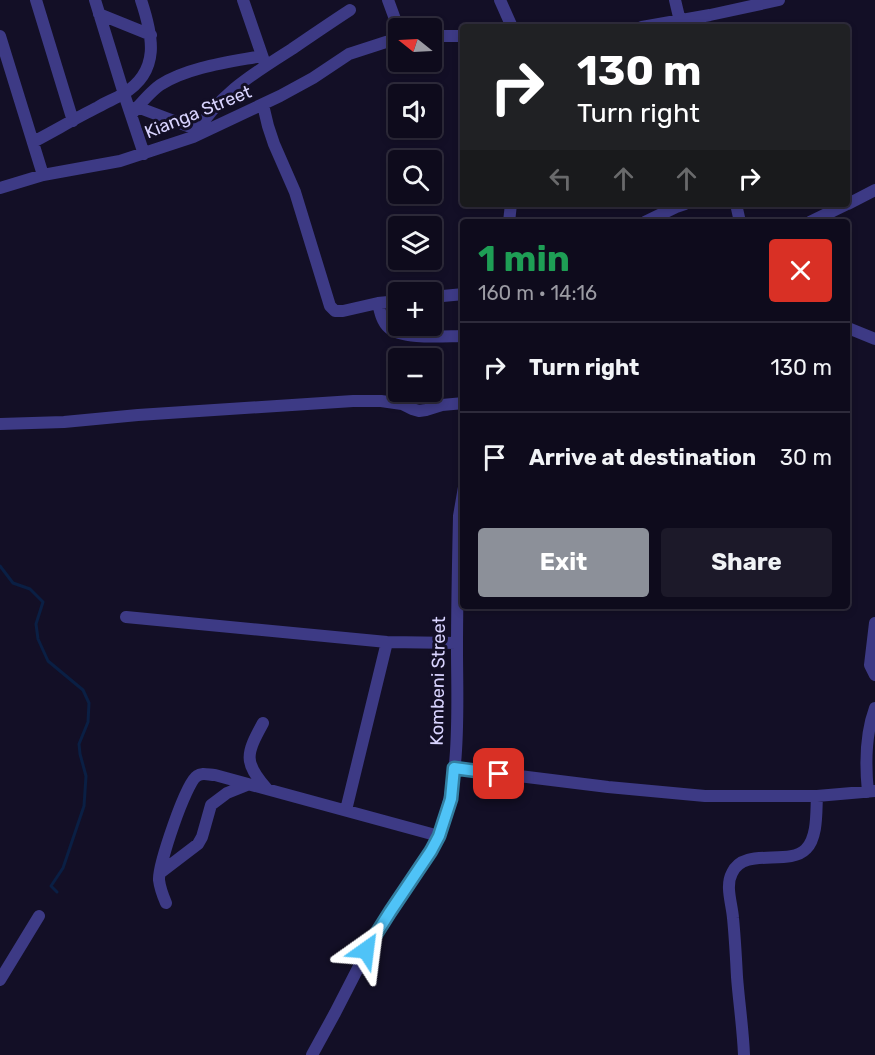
<!DOCTYPE html>
<meta charset="utf-8">
<style>
body{margin:0;font-family:Rubik,sans-serif;background:#1c1929;color:#f1f3f6;height:100vh;display:flex;flex-direction:column;font-size:22px;white-space:nowrap}
*{box-sizing:border-box;margin:0}
p{font-size:20px;color:#9b9ba3}
.icon{flex:none;width:33px;height:33px;fill:none;stroke:currentColor;stroke-width:2;stroke-linecap:round;stroke-linejoin:round}
.map{position:relative;flex:1;overflow:hidden}
.drawer{position:absolute;left:460px;top:219px;width:390px;height:390px;display:flex;flex-direction:column;background:#0e0b1c;border-radius:6px;box-shadow:0 3px 9px #0003,0 0 0 2px #2e2b3b}
.drawer>*{flex:none}
.banner{position:absolute;left:460px;top:24px;width:390px;height:183px;border-radius:6px;box-shadow:0 3px 9px #0003,0 0 0 2px #2e2b3b;background:#202124;color:#fff;overflow:hidden}
.needle{width:39px;rotate:288deg}
.buttons{position:absolute;left:388px;top:18px;display:grid;gap:12px}
.buttons a{display:grid;place-items:center;width:54px;height:54px;border-radius:6px;background:#0e0b1c;box-shadow:0 3px 9px #0003,0 0 0 2px #2e2b3b;font-size:30px}
.pin{position:absolute;display:grid;place-items:center;width:51px;height:51px;color:#fff;margin:-26px;border-radius:12px;box-shadow:0 3px 9px #0006}
.me{position:absolute;width:66px;margin:-33px;rotate:31deg;stroke-linejoin:round;filter:drop-shadow(0 0 4px #0008)}
.turn{display:flex;align-items:center;gap:21px;height:126px;padding:0 18px;font-size:27px}
.turn .icon{width:78px;height:78px;stroke-width:2.5}
.turn b{display:block;font-size:42px;line-height:51px}
.lanes{display:flex;align-items:center;height:57px;padding:0 18px;background:#0003;justify-content:center;gap:30px;direction:ltr}
.lanes .off{opacity:.35}
.round{display:grid;place-items:center;flex:none;width:63px;height:63px;border-radius:6px;background:#1c1929}
.headline{display:flex;align-items:center;justify-content:space-between;height:102px;padding:0 18px}
h1{font-size:36px;font-weight:700;line-height:45px;color:#1e9e55}
.primary-button{display:flex;gap:12px;margin-top:auto;padding:12px 18px}
.primary-button a{flex:1;height:69px;border-radius:6px;background:#8c9099;color:#fff;font-size:24px;font-weight:700;line-height:69px;text-align:center}
.primary-button a+a{background:#1c1929;color:#f1f3f6}
ul{padding:0;list-style:none}
li{display:flex;align-items:center;gap:18px;height:90px;padding:0 18px;border-top:2px solid #2e2b3b}
li div{flex:1}
li b{display:block;font-size:22px}
li em{font-style:normal}
.map>svg:first-child{display:block}
.lines{fill:none;stroke-linecap:round;stroke-linejoin:round}
.stream{stroke:#0a1f44;stroke-width:3}
.street{stroke:#3d3a85;stroke-width:12}
.route-casing{stroke:#337fa1;stroke-width:15}
.route{stroke:#4fc3f7;stroke-width:10}
.labels{text-anchor:middle;dominant-baseline:central;stroke-width:6;stroke-linejoin:round;paint-order:stroke}
.street-label{font-size:18px;fill:#d9d4ff;stroke:#130f26}
</style>
<div class="map">
<svg width="875" height="1055" viewBox="0 0 875 1055">
<rect width="100%" height="100%" fill="#130f26"/>
<g class="lines">
<path class="stream" d="M 0,566 L 13,583 L 30,589 L 43,602 L 36,624 L 38,639 L 48,661 L 83,690 L 89,703 L 88,722 L 79,744 L 80,754 L 86,776 L 84,806 L 63,868 L 51,886 L 57,892"/>
<path class="street" d="M 36,0 L 73,121
M 95,0 L 124,94 L 144,154
M 243,0 L 264,61
M 388,0 L 399,30
M 500,0 L 512,27
M 675,0 L 680,21
M 99,14 L 151,35
M 642,27 L 710,15 L 779,0
M 0,36 L 43,175
M 432,36 L 464,36
M 263,105 L 268,126 L 274,144 L 295,192 L 330,306 L 335,311 L 343,311 L 378,303 L 399,301
M 137,107 L 198,130
M 131,115 C 140,104 149,93 160,85 C 188,67 230,62 262,56
M 193,137 C 219,94 251,75 292,49 C 311,36 330,23 350,10
M 33,142 C 54,131 76,118 98,107 C 106,102 115,99 123,94 C 161,71 153,36 141,0
M 0,188 L 43,175 L 120,161 L 193,137 L 280,96 L 313,78 L 349,54 L 386,42 L 399,40
M 736,204 L 740,222
M 848,204 L 875,190
M 509,222 L 511,204
M 645,222 L 676,207 L 685,204
M 810,222 L 847,204
M 432,297 L 464,294
M 378,303 C 380,312 382,322 389,328 C 403,340 445,336 464,336
M 848,328 L 875,339
M 0,424 L 64,422 L 138,415 L 353,401 L 381,401 L 402,404 L 412,409 L 419,411 L 426,410 L 442,405 L 464,403
M 126,617 L 387,642 L 457,643
M 875,623 L 870,665 L 875,675
M 263,723 C 246,754 243,762 267,789
M 454,768 L 608,787 L 705,796 L 817,796 L 875,791
M 868,792 C 865,763 865,735 875,708
M 346,810 L 387,642
M 160,873 L 198,844 L 202,837 L 211,805 L 227,793 L 247,785
M 166,903 C 163,896 160,888 159,880 C 158,866 186,782 197,776 C 202,772 209,775 215,775 L 439,836
M 0,980 L 39,916
M 312,1055 L 335,1013 L 373,939 L 431,851 C 463,789 457,716 457,649 C 457,605 458,561 459,516 L 464,487
M 744,1055 C 743,1029 739,1003 737,977 C 736,958 735,938 733,918 C 732,904 725,886 732,873 C 744,846 789,867 806,849 C 818,837 816,811 817,796"/>
</g>
<g class="lines">
<defs>
<path id="route" d="M 366,950 L 390,912 L 431,851 L 439,836 L 451,799 L 454,768 L 499,774"/>
</defs>
<use href="#route" class="route-casing"/>
<use href="#route" class="route"/>
</g>
<g class="labels">
<g class="street-label">
<text transform="translate(198 112) rotate(-22)">Kianga Street</text>
<text transform="translate(438 681) rotate(-89)">Kombeni Street</text>
</g>
</g>
</svg>
<div class="buttons">
<a><svg class="needle" viewBox="-14 -14 28 28"><path d="M0-13l5 13h-10z" fill="#e53935"/><path d="M0 13l5-13h-10z" fill="#9b9ba3"/></svg></a>
<a><svg class="icon" aria-label="sound" viewBox="0 0 24 24"><path d="M4 9h4l5-4v14l-5-4H4zM17 9q2 3 0 6"/></svg></a>
<a><svg class="icon" aria-label="search" viewBox="0 0 24 24"><circle cx="10" cy="10" r="6"/><path d="M15 15l6 6"/></svg></a>
<a><svg class="icon" aria-label="layers" viewBox="0 0 24 24"><path d="M12 4l9 5-9 5-9-5zM3 14l9 5 9-5"/></svg></a>
<a>+</a>
<a>−</a>
</div>
<div class="pin" style="left:499px;top:774px;background:#d93025"><svg class="icon" aria-label="arrive" viewBox="0 0 24 24"><path d="M6 21V4h12l-3 4 3 4H6"/></svg></div>
<svg class="me" style="left:366px;top:950px" viewBox="-20 -20 40 40"><path d="M0-17L14 15 0 8-14 15z" fill="#4fc3f7" stroke="#fff" stroke-width="4"/></svg>
<div class="banner">
<div class="turn"><svg class="icon" aria-label="right" viewBox="0 0 24 24"><path d="M7 20v-9h11M14 6l5 5-5 5"/></svg><div><b>130 m</b>Turn right</div></div>
<div class="lanes"><svg class="icon off" aria-label="left" viewBox="0 0 24 24"><path d="M17 20v-9H6M10 6l-5 5 5 5"/></svg><svg class="icon off" aria-label="ahead" viewBox="0 0 24 24"><path d="M12 20V5M6 11l6-6 6 6"/></svg><svg class="icon off" aria-label="ahead" viewBox="0 0 24 24"><path d="M12 20V5M6 11l6-6 6 6"/></svg><svg class="icon" aria-label="right" viewBox="0 0 24 24"><path d="M7 20v-9h11M14 6l5 5-5 5"/></svg></div>
</div>
<section class="drawer">
<div class="headline"><div><h1>1 min</h1><p>160 m · 14:16</p></div><a class="round" style="background:#d93025;color:#fff"><svg class="icon" aria-label="close" viewBox="0 0 24 24"><path d="M6 6l12 12M18 6L6 18"/></svg></a></div>
<ul>
<li><svg class="icon" aria-label="right" viewBox="0 0 24 24"><path d="M7 20v-9h11M14 6l5 5-5 5"/></svg><div><b>Turn right</b></div><em>130 m</em></li>
<li><svg class="icon" aria-label="arrive" viewBox="0 0 24 24"><path d="M6 21V4h12l-3 4 3 4H6"/></svg><div><b>Arrive at destination</b></div><em>30 m</em></li>
</ul>
<div class="primary-button"><a>Exit</a><a>Share</a></div>
</section>
</div>
